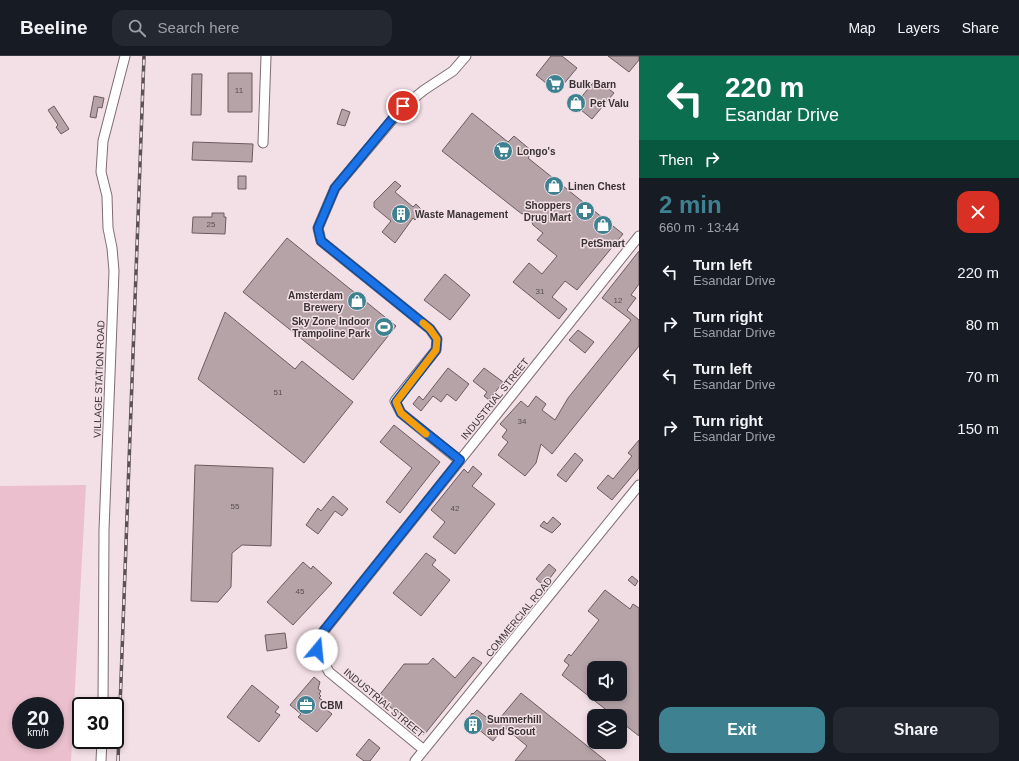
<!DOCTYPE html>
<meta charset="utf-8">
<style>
body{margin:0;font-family:Arial,sans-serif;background:#242831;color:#f1f3f6;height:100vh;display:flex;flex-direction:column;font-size:15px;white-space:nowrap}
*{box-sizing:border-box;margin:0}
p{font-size:13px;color:#9ea1a6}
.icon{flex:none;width:22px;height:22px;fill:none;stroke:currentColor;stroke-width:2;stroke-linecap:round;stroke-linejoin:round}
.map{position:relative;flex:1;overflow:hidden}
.side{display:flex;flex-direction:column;background:#171b24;width:380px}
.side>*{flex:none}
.guide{background:#0b6e4f;color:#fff;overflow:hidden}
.buttons{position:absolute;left:587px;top:605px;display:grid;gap:8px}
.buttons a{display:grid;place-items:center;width:40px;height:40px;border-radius:8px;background:#171b24;box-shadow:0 2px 6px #0003;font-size:20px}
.speed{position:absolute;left:12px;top:641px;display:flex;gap:8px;font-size:20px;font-weight:700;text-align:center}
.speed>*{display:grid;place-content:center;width:52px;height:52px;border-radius:50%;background:#171b24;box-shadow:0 2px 6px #0003;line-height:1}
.speed small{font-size:10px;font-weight:400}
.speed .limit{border:2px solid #111;border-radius:6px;background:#fff;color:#111}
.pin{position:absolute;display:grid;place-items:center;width:34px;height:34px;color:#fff;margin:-17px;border:2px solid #fff;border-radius:50%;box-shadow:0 1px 4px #0007}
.me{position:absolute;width:44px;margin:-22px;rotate:17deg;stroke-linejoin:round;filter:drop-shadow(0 0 3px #0008)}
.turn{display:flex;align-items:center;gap:14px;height:84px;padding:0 20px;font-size:18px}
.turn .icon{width:52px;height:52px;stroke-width:2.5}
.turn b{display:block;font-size:28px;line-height:34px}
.then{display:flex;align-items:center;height:38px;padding:0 20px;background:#0003;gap:8px;font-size:15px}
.round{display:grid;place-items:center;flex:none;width:42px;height:42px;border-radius:12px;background:#242831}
.headline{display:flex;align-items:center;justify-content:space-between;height:68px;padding:0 20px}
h1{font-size:24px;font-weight:700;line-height:30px;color:#3e8291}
.cta{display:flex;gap:8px;margin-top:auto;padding:8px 20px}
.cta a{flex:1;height:46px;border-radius:12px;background:#3e8291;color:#fff;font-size:16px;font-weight:700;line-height:46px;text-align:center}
.cta a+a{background:#242831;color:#f1f3f6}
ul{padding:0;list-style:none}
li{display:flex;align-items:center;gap:12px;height:52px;padding:0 20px}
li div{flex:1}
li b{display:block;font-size:15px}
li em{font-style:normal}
header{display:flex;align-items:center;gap:24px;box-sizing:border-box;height:56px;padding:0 20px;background:#171b24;border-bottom:1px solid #363941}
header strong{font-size:19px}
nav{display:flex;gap:22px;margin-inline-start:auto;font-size:14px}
.search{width:280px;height:36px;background:#242831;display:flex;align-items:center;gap:10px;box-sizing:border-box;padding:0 14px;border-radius:12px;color:#9ea1a6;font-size:15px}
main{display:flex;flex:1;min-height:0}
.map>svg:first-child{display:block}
.green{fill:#ebbfcd;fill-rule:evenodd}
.building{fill:#b5a3a8;stroke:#6b5b60;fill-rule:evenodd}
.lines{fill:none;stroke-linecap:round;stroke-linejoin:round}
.minor-casing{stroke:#7e6d72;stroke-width:11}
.minor{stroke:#fff;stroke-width:9}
.rail-casing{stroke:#5a5153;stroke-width:3.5}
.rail{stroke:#f3e0e6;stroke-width:2;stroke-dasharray:6;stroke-linecap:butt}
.route-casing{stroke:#114b97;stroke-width:10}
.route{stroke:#1a73e8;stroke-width:7}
.slow{stroke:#f59e0b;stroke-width:7}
.labels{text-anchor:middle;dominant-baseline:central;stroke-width:3;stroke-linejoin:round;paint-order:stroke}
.number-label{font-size:8px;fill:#584e51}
.poi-label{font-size:10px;font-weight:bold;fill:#393234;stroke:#f3e0e6;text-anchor:start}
.street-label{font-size:10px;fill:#393234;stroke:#f3e0e6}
</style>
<header>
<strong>Beeline</strong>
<div class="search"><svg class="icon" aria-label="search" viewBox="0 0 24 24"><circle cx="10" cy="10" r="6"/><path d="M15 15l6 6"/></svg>Search here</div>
<nav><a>Map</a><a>Layers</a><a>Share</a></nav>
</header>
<main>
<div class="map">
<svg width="639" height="705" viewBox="0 0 639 705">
<rect width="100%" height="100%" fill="#f3e0e6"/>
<path class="green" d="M 86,429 L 71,705 L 0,705 L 0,430 ZM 21,650 L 55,650 L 55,684 L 21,684 Z"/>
<path class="building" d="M 551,0 L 562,0 L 577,12 L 557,36 L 536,19 Z
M 608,0 L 639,0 L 639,4 L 629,16 Z
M 228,17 L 252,17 L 252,56 L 228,56 Z
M 192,18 L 202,18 L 201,59 L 191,59 Z
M 596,23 L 614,37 L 592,63 L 575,49 Z
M 94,40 L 104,42 L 102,52 L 98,51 L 96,62 L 90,61 Z
M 54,50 L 69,73 L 61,78 L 56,71 L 58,69 L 48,54 Z
M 342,53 L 350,56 L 345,70 L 337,68 Z
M 472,57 L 508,86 L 514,80 L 533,96 L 528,102 L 623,178 L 577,234 L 565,225 L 552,241 L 567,253 L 559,263 L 513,226 L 529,207 L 542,218 L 557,200 L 537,184 L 543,177 L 533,169 L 528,155 L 522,158 L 518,155 L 442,95 Z
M 193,86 L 253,88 L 252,106 L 192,104 Z
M 238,120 L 246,120 L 246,133 L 238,133 Z
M 395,125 L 401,130 L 395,136 L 413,151 L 416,148 L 423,155 L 415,164 L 413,162 L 395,187 L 382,176 L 391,165 L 374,151 L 374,146 Z
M 212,157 L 224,157 L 224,161 L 226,161 L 225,178 L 192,177 L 193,161 L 212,161 Z
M 287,182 L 396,270 L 353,324 L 243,236 Z
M 639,195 L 639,228 L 631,239 L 636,242 L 627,254 L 639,264 L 639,290 L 552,398 L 541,388 L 536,407 L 525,420 L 498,399 L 508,386 L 502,381 L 507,374 L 500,368 L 521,345 L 528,351 L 536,340 L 546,348 L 542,354 L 555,364 L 568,342 L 631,264 L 602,242 Z
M 445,218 L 470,239 L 450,264 L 424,244 Z
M 225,256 L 295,313 L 302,305 L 353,346 L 304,407 L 198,323 Z
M 578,274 L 594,286 L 585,297 L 569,284 Z
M 448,312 L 469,328 L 456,345 L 447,338 L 441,346 L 433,340 L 421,355 L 413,348 L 419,340 L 423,344 Z
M 484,312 L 503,326 L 489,344 L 484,340 L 487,336 L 473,325 Z
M 394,369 L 440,406 L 400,457 L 386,446 L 412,412 L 380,386 Z
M 639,384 L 639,412 L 612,444 L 597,432 L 608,419 L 613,423 L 632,400 L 628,397 Z
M 575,397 L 583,404 L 566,426 L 557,419 Z
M 195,409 L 273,412 L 271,490 L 242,489 L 232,497 L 231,531 L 218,546 L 191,545 Z
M 473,410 L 482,418 L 472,430 L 495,448 L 455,498 L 433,481 L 445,466 L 431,454 L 464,413 L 468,417 Z
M 333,440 L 348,453 L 342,460 L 335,455 L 318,478 L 306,469 L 318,452 L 321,455 Z
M 553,461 L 561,468 L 552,477 L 540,470 L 544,465 L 547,468 Z
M 426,497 L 436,504 L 432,509 L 450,524 L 421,560 L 393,537 Z
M 303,506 L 311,513 L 313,510 L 332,527 L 293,569 L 267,546 Z
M 549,508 L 556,514 L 544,530 L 536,523 Z
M 632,520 L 638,525 L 635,530 L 628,524 Z
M 605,534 L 630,553 L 633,548 L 639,552 L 639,680 L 620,665 L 620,660 L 614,660 L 562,619 L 569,609 L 564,605 L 569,598 L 571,600 L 599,564 L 588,555 ZM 594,612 L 620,612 L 620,638 L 594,638 Z
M 285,577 L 287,592 L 267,595 L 265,579 Z
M 473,601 L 482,607 L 424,679 L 378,641 L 404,608 L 428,608 L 433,602 L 455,622 Z
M 314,621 L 320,626 L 318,633 L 321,635 L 319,638 L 321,640 L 319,642 L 322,644 L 320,647 L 321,649 L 332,658 L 317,676 L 298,661 L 301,658 L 290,649 Z
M 252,629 L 279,651 L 275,656 L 280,659 L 259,686 L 227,661 Z
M 521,637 L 606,705 L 515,705 L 527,690 L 504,671 L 493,685 L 478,673 L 474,678 L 464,670 L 472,657 L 473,658 L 477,654 L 495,668 Z
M 369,683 L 380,692 L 370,705 L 364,705 L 356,699 Z"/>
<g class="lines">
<defs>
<path id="minor" d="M 263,87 L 266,0
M 459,404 L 401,357 L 395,345 L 436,294 L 437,283 L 430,273 L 321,185 L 318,172 L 335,132 L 403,51 L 424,34 L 453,15 L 466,0
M 103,650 L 104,474 L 114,215 L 112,192 L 108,172 L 107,140 L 101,116 L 103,85 L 125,0
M 424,694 L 329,616 L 318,596 L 319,581 L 639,180
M 101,705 L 102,684
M 415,705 L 639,429"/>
</defs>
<use href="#minor" class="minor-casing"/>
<use href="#minor" class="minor"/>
<defs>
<path id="rail" d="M 118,705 L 144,0"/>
</defs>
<use href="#rail" class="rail-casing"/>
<use href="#rail" class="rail"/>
</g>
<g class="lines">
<defs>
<path id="route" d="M 317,594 L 322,577 L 460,404 L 401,357 L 396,346 L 436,294 L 437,283 L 430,273 L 321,185 L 318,172 L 335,132 L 403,50"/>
</defs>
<use href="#route" class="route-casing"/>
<use href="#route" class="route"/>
<path class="slow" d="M 423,267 L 430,273 L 437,283 L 436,294 L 396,346 L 401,357 L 426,378"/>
</g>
<defs>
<symbol id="supermarket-disc" viewBox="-11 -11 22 22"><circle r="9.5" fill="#3e8291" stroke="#f3e0e6"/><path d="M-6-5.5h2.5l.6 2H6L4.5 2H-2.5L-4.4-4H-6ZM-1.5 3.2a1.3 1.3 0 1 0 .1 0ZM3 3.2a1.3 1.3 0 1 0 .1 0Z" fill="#fff"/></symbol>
<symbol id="shop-disc" viewBox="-11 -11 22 22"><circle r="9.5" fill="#3e8291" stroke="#f3e0e6"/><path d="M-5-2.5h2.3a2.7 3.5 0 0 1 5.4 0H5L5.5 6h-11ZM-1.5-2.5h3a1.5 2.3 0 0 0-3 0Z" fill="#fff"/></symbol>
<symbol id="pharmacy-disc" viewBox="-11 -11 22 22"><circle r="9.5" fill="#3e8291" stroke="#f3e0e6"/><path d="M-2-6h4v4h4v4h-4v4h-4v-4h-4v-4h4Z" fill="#fff"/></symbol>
<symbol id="building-disc" viewBox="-11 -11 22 22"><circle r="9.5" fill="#3e8291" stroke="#f3e0e6"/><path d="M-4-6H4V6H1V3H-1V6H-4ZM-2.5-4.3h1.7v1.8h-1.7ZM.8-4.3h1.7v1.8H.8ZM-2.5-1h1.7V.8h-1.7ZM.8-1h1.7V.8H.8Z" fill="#fff"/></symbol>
<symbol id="stadium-disc" viewBox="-11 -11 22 22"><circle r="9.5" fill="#3e8291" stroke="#f3e0e6"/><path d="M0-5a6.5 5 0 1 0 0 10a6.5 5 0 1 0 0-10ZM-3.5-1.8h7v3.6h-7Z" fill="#fff"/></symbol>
<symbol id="office-disc" viewBox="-11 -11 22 22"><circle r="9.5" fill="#3e8291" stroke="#f3e0e6"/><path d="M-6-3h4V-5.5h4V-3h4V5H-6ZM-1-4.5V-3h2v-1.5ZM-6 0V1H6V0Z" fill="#fff"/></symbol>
</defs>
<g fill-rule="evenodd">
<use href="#supermarket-disc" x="544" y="17" width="22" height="22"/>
<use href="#shop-disc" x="565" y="36" width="22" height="22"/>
<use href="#supermarket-disc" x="492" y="84" width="22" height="22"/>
<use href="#shop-disc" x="543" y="119" width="22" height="22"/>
<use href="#pharmacy-disc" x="574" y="144" width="22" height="22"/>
<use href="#building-disc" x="390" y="147" width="22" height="22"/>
<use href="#shop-disc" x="592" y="158" width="22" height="22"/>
<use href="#shop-disc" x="346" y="234" width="22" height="22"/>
<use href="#stadium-disc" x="373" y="260" width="22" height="22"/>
<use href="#office-disc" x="295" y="638" width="22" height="22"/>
<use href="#building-disc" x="462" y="658" width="22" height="22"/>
</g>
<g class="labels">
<g class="number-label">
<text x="239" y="34">11</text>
<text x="211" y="168">25</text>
<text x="540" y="235">31</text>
<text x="618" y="244">12</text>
<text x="278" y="336">51</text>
<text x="522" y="365">34</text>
<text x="235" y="450">55</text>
<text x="455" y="452">42</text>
<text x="300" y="535">45</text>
</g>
<g class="poi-label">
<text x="569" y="28">Bulk Barn</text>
<text x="590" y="47">Pet Valu</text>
<text x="517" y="95">Longo's</text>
<text x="568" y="130">Linen Chest</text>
<text x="571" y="149" text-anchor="end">Shoppers<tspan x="571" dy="12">Drug Mart</tspan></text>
<text x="415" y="158">Waste Management</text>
<text x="603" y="187" text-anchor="middle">PetSmart</text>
<text x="343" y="239" text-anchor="end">Amsterdam<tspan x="343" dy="12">Brewery</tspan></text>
<text x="370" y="265" text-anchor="end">Sky Zone Indoor<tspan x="370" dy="12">Trampoline Park</tspan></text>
<text x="320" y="649">CBM</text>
<text x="487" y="663">Summerhill<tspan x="487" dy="12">and Scout</tspan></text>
</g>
<g class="street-label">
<text transform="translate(99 323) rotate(-88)">VILLAGE STATION ROAD</text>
<text transform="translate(495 343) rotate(-51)">INDUSTRIAL STREET</text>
<text transform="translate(519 561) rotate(-51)">COMMERCIAL ROAD</text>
<text transform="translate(384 647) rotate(40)">INDUSTRIAL STREET</text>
</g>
</g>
</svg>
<div class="buttons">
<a><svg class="icon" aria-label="sound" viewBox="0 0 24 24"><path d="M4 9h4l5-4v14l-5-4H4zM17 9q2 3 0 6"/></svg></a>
<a><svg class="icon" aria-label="layers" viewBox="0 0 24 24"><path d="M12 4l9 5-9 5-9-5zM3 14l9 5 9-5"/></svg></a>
</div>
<div class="speed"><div>20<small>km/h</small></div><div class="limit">30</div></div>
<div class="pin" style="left:403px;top:50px;background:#d93025"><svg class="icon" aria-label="arrive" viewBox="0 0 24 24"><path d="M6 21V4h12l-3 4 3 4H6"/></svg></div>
<svg class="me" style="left:317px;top:594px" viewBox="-20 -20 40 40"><circle r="19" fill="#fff"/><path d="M0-13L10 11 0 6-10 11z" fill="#1a73e8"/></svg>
</div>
<section class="side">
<div class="guide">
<div class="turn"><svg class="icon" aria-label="left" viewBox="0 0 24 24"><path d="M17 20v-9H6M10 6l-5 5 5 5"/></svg><div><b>220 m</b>Esandar Drive</div></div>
<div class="then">Then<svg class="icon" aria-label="right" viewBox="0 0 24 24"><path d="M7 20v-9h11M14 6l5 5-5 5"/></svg></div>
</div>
<div class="headline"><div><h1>2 min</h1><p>660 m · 13:44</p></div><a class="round" style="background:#d93025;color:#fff"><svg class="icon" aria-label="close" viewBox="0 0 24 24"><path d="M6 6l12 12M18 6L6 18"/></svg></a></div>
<ul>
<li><svg class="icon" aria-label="left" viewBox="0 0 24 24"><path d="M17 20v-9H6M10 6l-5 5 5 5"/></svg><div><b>Turn left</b><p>Esandar Drive</p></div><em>220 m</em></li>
<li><svg class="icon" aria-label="right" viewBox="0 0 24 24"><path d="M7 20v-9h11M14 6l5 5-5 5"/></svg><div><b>Turn right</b><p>Esandar Drive</p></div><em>80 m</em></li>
<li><svg class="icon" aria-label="left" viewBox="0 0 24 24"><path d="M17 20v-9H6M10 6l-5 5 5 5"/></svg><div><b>Turn left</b><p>Esandar Drive</p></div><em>70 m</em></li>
<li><svg class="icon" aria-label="right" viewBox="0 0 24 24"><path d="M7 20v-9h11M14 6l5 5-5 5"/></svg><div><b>Turn right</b><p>Esandar Drive</p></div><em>150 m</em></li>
</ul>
<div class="cta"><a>Exit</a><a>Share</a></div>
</section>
</main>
